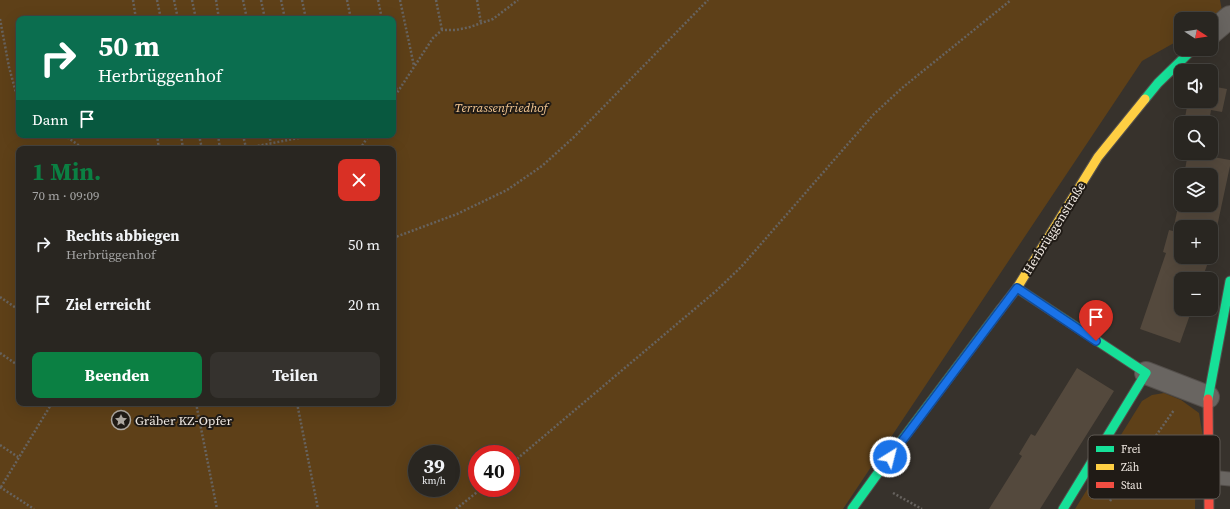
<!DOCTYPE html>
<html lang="de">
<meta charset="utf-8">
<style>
body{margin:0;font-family:"Source Serif 4",serif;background:#35322e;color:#f1f3f6;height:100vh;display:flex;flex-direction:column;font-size:15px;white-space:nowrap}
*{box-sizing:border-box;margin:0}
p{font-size:13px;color:#a5a5a5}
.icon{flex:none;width:22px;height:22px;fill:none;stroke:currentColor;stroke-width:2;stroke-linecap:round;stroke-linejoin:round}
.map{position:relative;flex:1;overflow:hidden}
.side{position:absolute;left:16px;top:146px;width:380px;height:260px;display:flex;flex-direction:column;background:#292621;border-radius:8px;box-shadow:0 4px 16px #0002,0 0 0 1px #45433f}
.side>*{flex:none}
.hud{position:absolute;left:16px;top:16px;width:380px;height:122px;border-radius:8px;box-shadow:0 4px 16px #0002,0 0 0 1px #45433f;background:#0b6e4f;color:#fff;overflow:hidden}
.needle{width:26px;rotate:102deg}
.fabs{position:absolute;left:1174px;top:12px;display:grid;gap:8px}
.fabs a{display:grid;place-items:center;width:44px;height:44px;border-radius:8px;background:#292621;box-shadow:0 4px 16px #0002,0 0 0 1px #45433f;font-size:20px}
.speed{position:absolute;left:408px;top:445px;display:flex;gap:8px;font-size:20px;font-weight:700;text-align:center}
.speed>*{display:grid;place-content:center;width:52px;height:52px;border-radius:50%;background:#292621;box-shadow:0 4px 16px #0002,0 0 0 1px #45433f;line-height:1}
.speed small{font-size:10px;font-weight:400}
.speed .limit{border:6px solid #d22;background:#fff;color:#111}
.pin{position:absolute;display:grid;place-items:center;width:34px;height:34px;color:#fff;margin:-41px -17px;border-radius:50% 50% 50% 0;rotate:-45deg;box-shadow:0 0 4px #0007}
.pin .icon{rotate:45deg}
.me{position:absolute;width:44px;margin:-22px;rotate:36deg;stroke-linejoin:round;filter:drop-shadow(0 0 3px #0008)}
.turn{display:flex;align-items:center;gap:14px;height:84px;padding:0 16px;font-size:18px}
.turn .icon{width:52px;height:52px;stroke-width:2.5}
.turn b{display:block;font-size:28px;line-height:34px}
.then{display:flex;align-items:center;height:38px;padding:0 16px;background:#0003;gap:8px;font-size:15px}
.round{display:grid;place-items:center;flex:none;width:42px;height:42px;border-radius:8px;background:#35322e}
.summary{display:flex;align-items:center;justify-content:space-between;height:68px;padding:0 16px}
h1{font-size:24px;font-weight:700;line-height:30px;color:#0b8043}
.primary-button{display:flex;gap:8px;margin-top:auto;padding:8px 16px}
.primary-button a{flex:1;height:46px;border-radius:8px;background:#0b8043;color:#fff;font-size:16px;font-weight:700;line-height:46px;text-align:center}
.primary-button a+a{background:#35322e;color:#f1f3f6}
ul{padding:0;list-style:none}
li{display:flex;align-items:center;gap:12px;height:60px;padding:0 16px}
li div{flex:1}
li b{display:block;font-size:15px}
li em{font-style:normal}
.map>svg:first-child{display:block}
.green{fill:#5e4018;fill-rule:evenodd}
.building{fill:#54493d}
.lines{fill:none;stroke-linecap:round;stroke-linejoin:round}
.lane-casing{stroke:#544f4b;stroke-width:15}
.street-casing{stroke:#544f4b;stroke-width:24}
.fast-casing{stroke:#544f4b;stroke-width:11}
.slow-casing{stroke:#544f4b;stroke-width:11}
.jam-casing{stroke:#544f4b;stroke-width:11}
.path{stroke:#67635f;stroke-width:2.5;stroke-dasharray:2 2;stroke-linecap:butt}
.lane{stroke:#696561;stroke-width:13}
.street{stroke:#696561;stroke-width:22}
.fast{stroke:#16e098;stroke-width:9}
.slow{stroke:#ffcf43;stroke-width:9}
.jam{stroke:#f24e42;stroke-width:9}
.route-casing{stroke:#114b97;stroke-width:10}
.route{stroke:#1a73e8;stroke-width:7}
.labels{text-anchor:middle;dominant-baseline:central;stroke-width:4;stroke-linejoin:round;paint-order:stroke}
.park-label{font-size:13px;font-style:italic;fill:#f4c791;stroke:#201b16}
.street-label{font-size:13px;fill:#f0e9e2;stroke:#201b16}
.poi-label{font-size:13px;fill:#f0e9e2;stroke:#201b16;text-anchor:start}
.key{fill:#201b16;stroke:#5e5953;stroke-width:1}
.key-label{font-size:11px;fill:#f0e9e2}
</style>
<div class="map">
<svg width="1230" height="509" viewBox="0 0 1230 509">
<rect width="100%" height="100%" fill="#37322c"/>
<path class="green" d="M 0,0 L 1220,0 L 1223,16 L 1211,19 L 1181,19 L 1181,39 L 1142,61 L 843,509 L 0,509 ZM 19,19 L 393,19 L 393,135 L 19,135 ZM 19,149 L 393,149 L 393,403 L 19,403 ZM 417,454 L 451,454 L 451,488 L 417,488 ZM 477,454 L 511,454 L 511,488 L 477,488 Z
M 1164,393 L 1181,400 L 1199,413 L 1204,443 L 1196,442 L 1195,509 L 1075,509 L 1142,401 L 1152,395 Z"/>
<path class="building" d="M 1211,86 L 1227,89 L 1222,112 L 1211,110 L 1209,123 L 1184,123 L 1188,101 L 1211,101 Z
M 1188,153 L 1202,153 L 1202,155 L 1230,160 L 1230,166 L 1211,255 L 1211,227 L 1181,227 L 1181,257 L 1210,257 L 1202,279 L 1181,279 L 1181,309 L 1192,309 L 1180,343 L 1140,329 L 1166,253 L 1163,252 L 1169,230 L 1173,231 L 1181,192 L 1181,205 L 1211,205 L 1211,175 L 1184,175 Z
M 1077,368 L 1114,391 L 1040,509 L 989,509 L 1022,456 L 1019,454 L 1031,434 L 1035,436 Z"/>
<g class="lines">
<defs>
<path id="lane" d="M 1209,477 L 1230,479"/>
<path id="street" d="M 1211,33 L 1230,17
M 1146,373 L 1208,397"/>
<path id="fast" d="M 1145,99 L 1158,83 L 1193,49
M 1017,288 L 1146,373 L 1063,509
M 1208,399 L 1230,281
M 852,509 L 899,444 L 1000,310"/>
<path id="slow" d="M 1000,310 L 1017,288 L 1098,157 L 1145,99"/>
<path id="jam" d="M 1208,399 L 1209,509"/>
</defs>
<use href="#lane" class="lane-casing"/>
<use href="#street" class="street-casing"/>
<use href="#fast" class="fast-casing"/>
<use href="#slow" class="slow-casing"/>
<use href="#jam" class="jam-casing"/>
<path class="path" d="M 133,0 L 136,19
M 157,0 L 161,19
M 174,0 L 178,19
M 192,0 L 196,19
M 216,0 L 219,19
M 243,0 L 247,19
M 261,0 L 265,19
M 281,0 L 285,19
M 302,0 L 306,19
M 347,0 L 351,19
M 378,0 L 382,19
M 400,0 L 414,66
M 436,0 L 442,30
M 477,0 L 481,23
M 0,19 L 9,67 L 19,104
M 393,72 L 397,92
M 393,99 L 433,38 L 442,30 L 456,30 L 470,27 L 493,19 L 518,0
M 64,135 L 84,149
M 157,135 L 159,149
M 181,135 L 183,149
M 199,135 L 202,149
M 218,135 L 220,149
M 243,135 L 246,148
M 269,135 L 271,143
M 242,149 L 314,135
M 360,149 L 369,135
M 393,238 L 457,214 L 507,190 L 542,166 L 574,137 L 708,0
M 0,297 L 19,310
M 0,353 L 19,366
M 196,403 L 217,509
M 297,403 L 318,509
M 0,445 L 18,457
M 511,464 L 716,291 L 741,267 L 874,114 L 902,88 L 1011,0
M 0,487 L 34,509
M 1,487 L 52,403
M 893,493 L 922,509
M 1110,501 L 1174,410
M 456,509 L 482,488"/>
<use href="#lane" class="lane"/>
<use href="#street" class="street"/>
<use href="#fast" class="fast"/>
<use href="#slow" class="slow"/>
<use href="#jam" class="jam"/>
</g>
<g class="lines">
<defs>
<path id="route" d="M 890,457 L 1017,288 L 1096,341"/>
</defs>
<use href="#route" class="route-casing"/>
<use href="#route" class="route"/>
</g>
<defs>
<symbol id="sight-ring" viewBox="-11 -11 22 22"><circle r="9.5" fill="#201b16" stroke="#afa9a2" stroke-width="1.5"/><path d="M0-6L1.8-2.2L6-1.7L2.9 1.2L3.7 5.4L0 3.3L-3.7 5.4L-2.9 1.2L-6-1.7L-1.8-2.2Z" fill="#afa9a2"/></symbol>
</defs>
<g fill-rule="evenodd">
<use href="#sight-ring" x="110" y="409" width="22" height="22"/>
</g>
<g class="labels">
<g class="park-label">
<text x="501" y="107">Terrassenfriedhof</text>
</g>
<g class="street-label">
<text transform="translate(1054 228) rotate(-58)">Herbrüggenstraße</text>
</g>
<g class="poi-label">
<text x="135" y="420">Gräber KZ-Opfer</text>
</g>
</g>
<rect x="1088" y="435" width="132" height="64" rx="6" class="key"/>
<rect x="1096" y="446" width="18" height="6" fill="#16e098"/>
<rect x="1096" y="464" width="18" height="6" fill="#ffcf43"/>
<rect x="1096" y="482" width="18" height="6" fill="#f24e42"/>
<g class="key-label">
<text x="1121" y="453">Frei</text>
<text x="1121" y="471">Zäh</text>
<text x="1121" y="489">Stau</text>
</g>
</svg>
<div class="fabs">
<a><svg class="needle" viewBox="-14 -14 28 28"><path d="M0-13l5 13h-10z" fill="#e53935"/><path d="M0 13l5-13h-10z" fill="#a5a5a5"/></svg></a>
<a><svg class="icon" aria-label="sound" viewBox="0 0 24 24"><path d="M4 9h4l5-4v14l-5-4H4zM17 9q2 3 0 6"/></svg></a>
<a><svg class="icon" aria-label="search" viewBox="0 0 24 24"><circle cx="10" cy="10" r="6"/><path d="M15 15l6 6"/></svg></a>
<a><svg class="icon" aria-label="layers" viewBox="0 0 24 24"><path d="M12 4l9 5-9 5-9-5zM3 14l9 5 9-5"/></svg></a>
<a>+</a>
<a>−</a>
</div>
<div class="speed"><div>39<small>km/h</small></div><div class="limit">40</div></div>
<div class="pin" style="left:1096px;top:341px;background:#d93025"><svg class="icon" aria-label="arrive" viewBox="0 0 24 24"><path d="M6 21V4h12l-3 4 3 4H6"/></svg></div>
<svg class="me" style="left:890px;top:457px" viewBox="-20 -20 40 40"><circle r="17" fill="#1a73e8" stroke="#fff" stroke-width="3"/><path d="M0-11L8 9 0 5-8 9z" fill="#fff"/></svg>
<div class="hud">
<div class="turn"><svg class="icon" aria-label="right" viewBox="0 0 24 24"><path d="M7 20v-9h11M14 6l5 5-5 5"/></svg><div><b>50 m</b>Herbrüggenhof</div></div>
<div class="then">Dann<svg class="icon" aria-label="arrive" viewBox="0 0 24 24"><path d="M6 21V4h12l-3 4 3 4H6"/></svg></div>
</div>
<section class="side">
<div class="summary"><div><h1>1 Min.</h1><p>70 m · 09:09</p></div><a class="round" style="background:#d93025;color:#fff"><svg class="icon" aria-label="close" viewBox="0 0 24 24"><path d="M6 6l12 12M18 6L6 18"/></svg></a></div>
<ul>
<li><svg class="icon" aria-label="right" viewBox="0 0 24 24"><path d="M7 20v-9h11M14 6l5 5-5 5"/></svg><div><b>Rechts abbiegen</b><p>Herbrüggenhof</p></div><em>50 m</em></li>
<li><svg class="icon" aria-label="arrive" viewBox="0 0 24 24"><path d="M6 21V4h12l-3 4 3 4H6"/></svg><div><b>Ziel erreicht</b></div><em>20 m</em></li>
</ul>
<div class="primary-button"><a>Beenden</a><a>Teilen</a></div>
</section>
</div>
